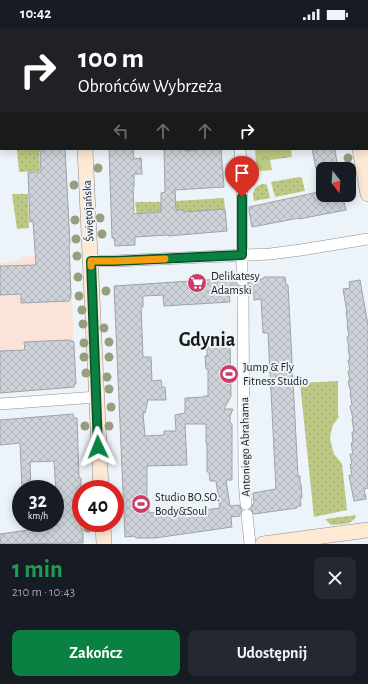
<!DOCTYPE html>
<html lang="pl">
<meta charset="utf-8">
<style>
body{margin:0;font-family:"Alegreya Sans",sans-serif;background:#242831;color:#f1f3f6;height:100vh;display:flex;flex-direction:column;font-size:15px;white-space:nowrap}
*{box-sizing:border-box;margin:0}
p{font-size:13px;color:#9ea1a6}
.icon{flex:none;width:22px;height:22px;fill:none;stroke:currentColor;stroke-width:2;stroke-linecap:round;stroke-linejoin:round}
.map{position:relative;height:516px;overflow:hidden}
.panel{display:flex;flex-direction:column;background:#171b24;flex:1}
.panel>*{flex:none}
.top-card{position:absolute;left:0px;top:0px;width:368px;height:122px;box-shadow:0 2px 10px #0003;background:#202124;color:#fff;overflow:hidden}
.needle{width:26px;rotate:163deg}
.buttons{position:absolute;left:316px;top:134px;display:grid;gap:8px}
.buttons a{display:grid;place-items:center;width:40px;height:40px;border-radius:8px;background:#171b24;box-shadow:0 2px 10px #0003;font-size:20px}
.speed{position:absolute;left:12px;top:452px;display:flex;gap:8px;font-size:20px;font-weight:700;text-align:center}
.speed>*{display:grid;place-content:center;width:52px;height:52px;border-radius:50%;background:#171b24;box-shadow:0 2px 10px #0003;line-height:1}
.speed small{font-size:10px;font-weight:400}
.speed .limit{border:6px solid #d22;background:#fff;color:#111}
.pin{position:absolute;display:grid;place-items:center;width:34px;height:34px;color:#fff;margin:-41px -17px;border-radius:50% 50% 50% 0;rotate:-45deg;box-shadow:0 0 4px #0007}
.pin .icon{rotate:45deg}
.me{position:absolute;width:44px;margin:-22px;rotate:358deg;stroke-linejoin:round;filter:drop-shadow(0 0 3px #0008)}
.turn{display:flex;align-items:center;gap:14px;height:84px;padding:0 12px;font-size:18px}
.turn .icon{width:52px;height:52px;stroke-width:2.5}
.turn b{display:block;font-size:28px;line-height:34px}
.lanes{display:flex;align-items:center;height:38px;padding:0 12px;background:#0003;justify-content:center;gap:20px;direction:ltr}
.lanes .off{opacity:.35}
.round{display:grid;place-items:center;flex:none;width:42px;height:42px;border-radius:8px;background:#242831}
.head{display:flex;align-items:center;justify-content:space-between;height:68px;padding:0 12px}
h1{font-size:24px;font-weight:700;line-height:30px;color:#1e9e55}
.cta{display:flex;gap:8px;margin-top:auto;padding:8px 12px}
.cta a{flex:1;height:46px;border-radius:8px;background:#0b8043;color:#fff;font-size:16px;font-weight:700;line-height:46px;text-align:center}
.cta a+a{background:#242831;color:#f1f3f6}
.status{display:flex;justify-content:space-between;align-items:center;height:28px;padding:0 20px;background:#171b24;direction:ltr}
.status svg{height:11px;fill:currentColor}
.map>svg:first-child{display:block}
.commercial{fill:#fbe3da}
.grass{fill:url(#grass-dots)}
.park{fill:url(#park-crowns)}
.building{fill:url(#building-cross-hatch);stroke:#9da3a9;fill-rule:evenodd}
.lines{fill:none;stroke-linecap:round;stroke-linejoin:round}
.street-casing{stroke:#8a9095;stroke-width:12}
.secondary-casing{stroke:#8a9095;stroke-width:16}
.street{stroke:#fff;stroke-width:11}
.secondary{stroke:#fee9d5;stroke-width:15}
.tree{fill:#969e7e}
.route-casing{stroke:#07532c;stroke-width:10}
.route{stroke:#0b8043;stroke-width:7}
.slow{stroke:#f59e0b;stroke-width:7}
.labels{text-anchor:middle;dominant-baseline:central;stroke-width:4;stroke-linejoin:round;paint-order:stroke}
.street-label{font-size:12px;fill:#171a1b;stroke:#edf4f9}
.poi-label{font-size:12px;fill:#171a1b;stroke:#edf4f9;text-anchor:start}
.town-label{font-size:20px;font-weight:bold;fill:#171a1b;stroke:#edf4f9}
</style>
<div class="status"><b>10:42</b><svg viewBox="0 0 49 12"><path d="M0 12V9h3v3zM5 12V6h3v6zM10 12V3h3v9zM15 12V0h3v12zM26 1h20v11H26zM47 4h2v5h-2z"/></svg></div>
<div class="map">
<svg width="368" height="516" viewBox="0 0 368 516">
<defs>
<pattern id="grass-dots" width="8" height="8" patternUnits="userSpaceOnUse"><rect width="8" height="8" fill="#bcc883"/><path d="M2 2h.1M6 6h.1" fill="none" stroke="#a1ab71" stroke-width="1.8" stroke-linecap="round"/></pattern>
<pattern id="park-crowns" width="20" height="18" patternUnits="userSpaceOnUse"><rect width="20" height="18" fill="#bcc883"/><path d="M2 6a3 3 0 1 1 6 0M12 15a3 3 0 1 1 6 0" fill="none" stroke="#a1ab71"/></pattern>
<pattern id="building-cross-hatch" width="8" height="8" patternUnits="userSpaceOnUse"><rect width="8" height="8" fill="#cdd3d9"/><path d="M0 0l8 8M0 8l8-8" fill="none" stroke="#afb5ba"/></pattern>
</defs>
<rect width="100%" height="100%" fill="#edf4f9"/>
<path class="commercial" d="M 70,226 L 76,360 L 0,365 L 0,235 L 21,232 L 21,229 Z"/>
<path class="grass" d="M 17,121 L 41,121 L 41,124 L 39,124 L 40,143 L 19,144 Z
M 299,149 L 302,150 L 305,163 L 275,169 L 271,154 Z
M 262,156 L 265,156 L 267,157 L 270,170 L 254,173 C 252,165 253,159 262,156 Z
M 12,166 L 28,166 L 29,200 L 17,201 Z
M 224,170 L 225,181 L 184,184 L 184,182 L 142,185 L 142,189 L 137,188 L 135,174 L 161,174 Z
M 338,353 L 338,387 L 339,389 L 333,397 L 331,404 L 330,410 L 331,415 L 334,426 L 342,436 L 347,482 L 314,489 L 300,355 Z
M 356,487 C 353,498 340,496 331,497 L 325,491 Z"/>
<path class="park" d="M 255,121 L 291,121 L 292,129 L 270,132 L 272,142 L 261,143 L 256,140 Z"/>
<path class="building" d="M 42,121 L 65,121 L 70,216 L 69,217 L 71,268 L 69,273 L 21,275 L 21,266 L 0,267 L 0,238 L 36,237 L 33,193 L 30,194 L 28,144 L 41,144 L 40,125 L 42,124 Z
M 109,121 L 133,121 L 134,131 L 141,130 L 142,146 L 134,146 L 134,159 L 133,159 L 134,186 L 161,184 L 161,165 L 165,164 L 164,121 L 184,121 L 184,123 L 204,121 L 221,121 L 224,159 L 175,162 L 176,182 L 184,182 L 184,184 L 225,181 L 227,203 L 168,208 L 168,207 L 135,209 L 135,217 L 115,218 L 114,210 L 112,210 Z
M 312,121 L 335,121 L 337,135 L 336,135 L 336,141 L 316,141 Z
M 323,163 L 323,167 L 342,167 L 346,182 L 299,191 L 299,190 L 252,199 L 249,183 L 249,179 Z
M 264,249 L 285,249 L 286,257 L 288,257 L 298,448 L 300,448 L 300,456 L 301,456 L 302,470 L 300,470 L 301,478 L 297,478 L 297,480 L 254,486 L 251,481 L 252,479 L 253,476 L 254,475 L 253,465 L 276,461 L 268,305 L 263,305 L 261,271 L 254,272 L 254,265 L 250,265 L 249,261 L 245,258 L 248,256 L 249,252 L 253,252 L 253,251 L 263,251 Z
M 222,251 L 222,252 L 228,252 L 229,253 L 235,253 L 236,256 L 240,259 L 237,261 L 236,266 L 229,266 L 230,274 L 164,278 L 163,267 L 143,268 L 143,279 L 141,279 L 143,329 L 151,329 L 152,353 L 161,352 L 162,359 L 165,359 L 166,372 L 148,372 L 145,385 L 143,385 L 145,408 L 164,407 L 164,403 L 176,403 L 175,387 L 185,385 L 185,370 L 204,369 L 204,368 L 208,368 L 208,341 L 206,341 L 205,328 L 207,328 L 207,315 L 230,315 L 231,368 L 224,381 L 233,381 L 230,388 L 230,394 L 232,396 L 232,452 L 226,452 L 230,478 L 239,477 L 242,482 L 240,485 L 240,488 L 231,489 L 232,499 L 155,510 L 136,510 L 135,508 L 125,509 L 114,258 ZM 185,396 L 206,396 L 206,415 L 207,415 L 207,444 L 209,444 L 210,453 L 216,453 L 220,480 L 189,484 L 189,482 L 182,482 L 182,481 L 149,485 L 149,479 L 147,479 L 147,438 L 187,437 Z
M 360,252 L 368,297 L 368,460 L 364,461 L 366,471 L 354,473 L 349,447 L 352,447 L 350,436 L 352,436 L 350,426 L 353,426 L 351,415 L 353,415 L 352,404 L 354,404 L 352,391 L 353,391 L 350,378 L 352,377 L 350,365 L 351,365 L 348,353 L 350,353 L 348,343 L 350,342 L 348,332 L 350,332 L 348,320 L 349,320 L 347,309 L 349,308 L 347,297 L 348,296 L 346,284 L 347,284 L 343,261 L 350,260 L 349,254 Z
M 69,312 L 74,314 L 74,317 L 76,356 L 74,356 L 74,359 L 0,365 L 0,323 L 25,322 L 24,314 Z
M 73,386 L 74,390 L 77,390 L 79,450 L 81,450 L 81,501 L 83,501 L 83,515 L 0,516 L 0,506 L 43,500 L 43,499 L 58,497 L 54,433 L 30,434 L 31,461 L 22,461 L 20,415 L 0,417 L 0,392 Z"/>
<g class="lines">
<defs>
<path id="street" d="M 231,0 L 231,1
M 240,121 L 242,152 L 242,252
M 91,233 L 114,233 L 270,226 L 301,222 L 368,211
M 243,265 L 244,451 L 246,476
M 0,376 L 97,369
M 247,487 L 250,516"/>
<path id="secondary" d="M 82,0 L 82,1
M 338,0 L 338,1
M 367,0 L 368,6
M 85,121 L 101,461
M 360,121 L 368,166
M 103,495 L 104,516
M 263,516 L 368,502"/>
</defs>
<use href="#street" class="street-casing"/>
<use href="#secondary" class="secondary-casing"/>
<use href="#street" class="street"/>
<use href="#secondary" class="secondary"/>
</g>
<g class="tree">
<circle cx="348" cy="130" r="4.5"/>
<circle cx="98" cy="140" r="4.5"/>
<circle cx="74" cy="157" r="4.5"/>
<circle cx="100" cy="190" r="4.5"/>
<circle cx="75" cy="192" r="4.5"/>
<circle cx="102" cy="206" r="4.5"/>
<circle cx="76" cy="211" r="4.5"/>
<circle cx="77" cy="228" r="4.5"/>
<circle cx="78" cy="249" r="4.5"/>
<circle cx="106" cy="263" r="4.5"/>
<circle cx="79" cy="268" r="4.5"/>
<circle cx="82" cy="282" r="4.5"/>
<circle cx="83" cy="296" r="4.5"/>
<circle cx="104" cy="300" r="4.5"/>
<circle cx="109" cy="314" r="4.5"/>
<circle cx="84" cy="315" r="4.5"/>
<circle cx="84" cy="329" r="4.5"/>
<circle cx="109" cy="329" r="4.5"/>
<circle cx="86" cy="345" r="4.5"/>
<circle cx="107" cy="349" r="4.5"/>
<circle cx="109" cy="361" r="4.5"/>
<circle cx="111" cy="379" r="4.5"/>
<circle cx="85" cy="398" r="4.5"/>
<circle cx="109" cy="398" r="4.5"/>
<circle cx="88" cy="500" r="4.5"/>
</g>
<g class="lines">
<defs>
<path id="route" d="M 98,419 L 91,233 L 114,233 L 242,227 L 242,169"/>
</defs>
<use href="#route" class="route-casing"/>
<use href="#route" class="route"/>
<path class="slow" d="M 91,238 L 91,233 L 114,233 L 165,231"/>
</g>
<defs>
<symbol id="supermarket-disc" viewBox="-11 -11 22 22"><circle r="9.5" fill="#cb3d67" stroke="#edf4f9"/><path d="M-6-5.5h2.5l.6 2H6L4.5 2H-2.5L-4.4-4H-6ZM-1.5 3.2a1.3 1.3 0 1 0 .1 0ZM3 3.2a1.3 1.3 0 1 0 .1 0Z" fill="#fff"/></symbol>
<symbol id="stadium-disc" viewBox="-11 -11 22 22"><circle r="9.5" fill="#cb3d67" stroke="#edf4f9"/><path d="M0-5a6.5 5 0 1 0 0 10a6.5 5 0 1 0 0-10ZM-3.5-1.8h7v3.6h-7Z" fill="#fff"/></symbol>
</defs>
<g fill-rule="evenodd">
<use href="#supermarket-disc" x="186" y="244" width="22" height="22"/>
<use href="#stadium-disc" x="218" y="335" width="22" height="22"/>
<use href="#stadium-disc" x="130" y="465" width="22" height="22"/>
</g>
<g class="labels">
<g class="street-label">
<text transform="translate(88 183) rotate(-93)">Świętojańska</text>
<text transform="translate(245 419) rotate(-91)">Antoniego Abrahama</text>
</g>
<g class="poi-label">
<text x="211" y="248">Delikatesy<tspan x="211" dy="14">Adamski</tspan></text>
<text x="243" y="339">Jump &amp; Fly<tspan x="243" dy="14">Fitness Studio</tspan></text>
<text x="155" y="469">Studio BO.SO.<tspan x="155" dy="14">Body&amp;Soul</tspan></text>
</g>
<g class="town-label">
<text x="207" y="312">Gdynia</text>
</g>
</g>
</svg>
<div class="buttons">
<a><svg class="needle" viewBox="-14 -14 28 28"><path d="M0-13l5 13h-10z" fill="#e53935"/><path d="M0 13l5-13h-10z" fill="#9ea1a6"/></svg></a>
</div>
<div class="speed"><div>32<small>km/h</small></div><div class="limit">40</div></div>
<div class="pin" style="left:242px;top:169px;background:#d93025"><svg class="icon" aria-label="arrive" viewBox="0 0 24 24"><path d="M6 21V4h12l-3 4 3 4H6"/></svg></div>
<svg class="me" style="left:98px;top:419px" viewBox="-20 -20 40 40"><path d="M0-17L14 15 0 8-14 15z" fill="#0b8043" stroke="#fff" stroke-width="4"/></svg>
<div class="top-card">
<div class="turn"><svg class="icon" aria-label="right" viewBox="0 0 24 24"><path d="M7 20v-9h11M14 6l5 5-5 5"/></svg><div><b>100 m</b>Obrońców Wybrzeża</div></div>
<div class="lanes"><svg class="icon off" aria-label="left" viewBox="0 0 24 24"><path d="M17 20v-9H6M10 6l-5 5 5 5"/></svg><svg class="icon off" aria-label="ahead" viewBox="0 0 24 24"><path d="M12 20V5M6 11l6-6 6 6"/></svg><svg class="icon off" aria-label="ahead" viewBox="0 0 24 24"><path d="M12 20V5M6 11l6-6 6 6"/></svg><svg class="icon" aria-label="right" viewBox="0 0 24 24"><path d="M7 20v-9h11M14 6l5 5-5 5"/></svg></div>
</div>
</div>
<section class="panel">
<div class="head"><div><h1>1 min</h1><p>210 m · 10:43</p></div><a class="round"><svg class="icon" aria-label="close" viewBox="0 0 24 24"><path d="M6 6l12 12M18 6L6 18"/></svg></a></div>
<div class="cta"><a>Zakończ</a><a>Udostępnij</a></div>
</section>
